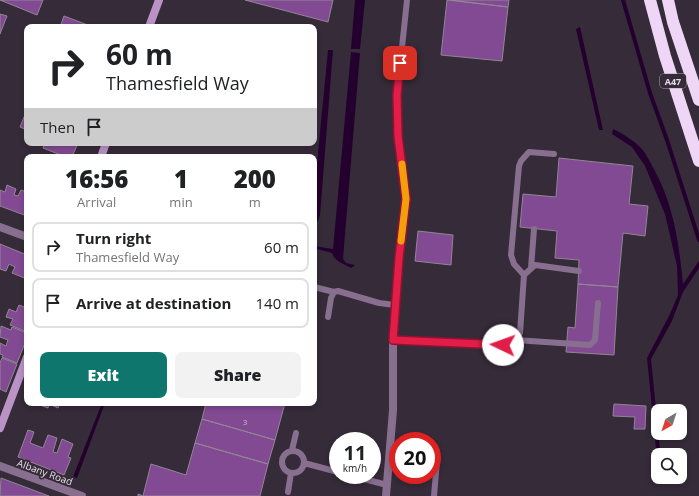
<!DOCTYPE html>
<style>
body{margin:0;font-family:"Open Sans",sans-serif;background:#f2f2f2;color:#202124;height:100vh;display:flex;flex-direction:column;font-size:15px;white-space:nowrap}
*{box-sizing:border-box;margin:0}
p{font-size:13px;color:#757577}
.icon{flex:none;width:22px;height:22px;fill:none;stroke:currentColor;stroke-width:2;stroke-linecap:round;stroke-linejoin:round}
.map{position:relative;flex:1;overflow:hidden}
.sheet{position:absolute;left:24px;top:154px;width:293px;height:252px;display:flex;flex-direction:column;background:#fff;border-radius:8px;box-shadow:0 2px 6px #0003}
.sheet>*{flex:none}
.top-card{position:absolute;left:24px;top:24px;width:293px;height:122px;border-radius:8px;box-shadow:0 2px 6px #0003;background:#fff;color:#202124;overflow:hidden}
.needle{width:26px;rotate:219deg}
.buttons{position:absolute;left:651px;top:404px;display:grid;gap:8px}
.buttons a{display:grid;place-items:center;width:36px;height:36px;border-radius:8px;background:#fff;box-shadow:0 2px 6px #0003;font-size:20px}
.speed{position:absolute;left:329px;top:432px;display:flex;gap:8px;font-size:20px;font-weight:700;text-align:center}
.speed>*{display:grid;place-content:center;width:52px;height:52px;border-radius:50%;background:#fff;box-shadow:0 2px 6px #0003;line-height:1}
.speed small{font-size:10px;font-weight:400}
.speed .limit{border:6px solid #d22;background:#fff;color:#111}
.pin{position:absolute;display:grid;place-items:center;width:34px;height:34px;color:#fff;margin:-17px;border-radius:8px;box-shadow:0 2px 6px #0006}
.me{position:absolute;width:44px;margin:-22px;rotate:273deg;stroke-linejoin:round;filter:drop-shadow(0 0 3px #0008)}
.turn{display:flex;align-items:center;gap:14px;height:84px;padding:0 16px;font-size:18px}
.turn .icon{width:52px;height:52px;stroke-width:2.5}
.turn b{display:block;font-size:28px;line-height:34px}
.then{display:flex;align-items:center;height:38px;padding:0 16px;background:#0003;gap:8px;font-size:15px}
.eta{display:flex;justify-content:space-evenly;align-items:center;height:68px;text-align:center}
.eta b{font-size:24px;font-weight:800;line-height:28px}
.action{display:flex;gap:8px;margin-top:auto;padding:8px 16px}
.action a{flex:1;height:46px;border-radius:8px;background:#0f766e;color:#fff;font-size:16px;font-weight:800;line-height:46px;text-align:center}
.action a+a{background:#f2f2f2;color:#202124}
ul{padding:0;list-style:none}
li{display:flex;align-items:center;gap:12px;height:50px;margin:0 8px 6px;padding:0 8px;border:2px solid #e0e0e0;border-radius:8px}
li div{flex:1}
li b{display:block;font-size:15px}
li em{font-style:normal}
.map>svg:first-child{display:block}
.water{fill:#24002f}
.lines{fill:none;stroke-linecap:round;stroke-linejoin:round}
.stream{stroke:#24002f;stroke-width:4}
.building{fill:#824a92;stroke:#928596}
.lane{stroke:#886f8f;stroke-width:6}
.street{stroke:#886f8f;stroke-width:8}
.secondary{stroke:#ba92c6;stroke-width:8}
.highway{stroke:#efd6f6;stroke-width:12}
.route-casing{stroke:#92132f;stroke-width:10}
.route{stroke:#e11d48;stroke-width:7}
.slow{stroke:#f59e0b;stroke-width:7}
.labels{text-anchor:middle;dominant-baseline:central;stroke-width:3.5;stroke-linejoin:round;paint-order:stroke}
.number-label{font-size:8px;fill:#cbb8d0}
.shield{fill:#362b39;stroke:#afa7b1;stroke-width:1}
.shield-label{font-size:9px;font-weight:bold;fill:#e3dce5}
.street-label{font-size:10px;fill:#e3dce5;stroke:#362b39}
</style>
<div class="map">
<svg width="699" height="496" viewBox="0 0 699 496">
<rect width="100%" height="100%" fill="#362b39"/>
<path class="water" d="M 355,0 L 365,0 L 360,49 L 351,49 Z
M 580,27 L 603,130 L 599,130 L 576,29 Z
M 328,50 L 333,50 L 320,215 L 318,221 L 315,224 L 314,223 L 317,201 L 315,184 Z
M 351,52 L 360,53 L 343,259 L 346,263 L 355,265 L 351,268 C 344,264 335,262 332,253 L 317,249 L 316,262 L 314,261 L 314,246 L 333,249 Z
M 613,129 C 624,134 638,143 645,153 C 648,158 651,164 654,169 C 674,206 679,244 683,284 L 699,261 L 699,268 L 683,292 L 672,321 L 651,359 L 660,450 L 656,449 L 647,358 L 670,314 L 678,295 L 677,266 L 665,214 L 645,166 L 632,147 L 612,134 Z
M 102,403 L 105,403 L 77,478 L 73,477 Z"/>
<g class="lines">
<path class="stream" d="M 623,0 L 650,93 L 667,140 L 699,240"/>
</g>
<path class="building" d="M 0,0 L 43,0 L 37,15 Z
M 245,0 L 333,0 L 328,22 Z
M 447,0 L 508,7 L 502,61 L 441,55 Z
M 451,0 L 509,0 L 508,7 Z
M 0,14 L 7,16 L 0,34 Z
M 64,16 L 93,27 L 60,27 Z
M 27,110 L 27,130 L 20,127 Z
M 45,143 L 78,143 L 72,157 L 66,157 L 43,148 Z
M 559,158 L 633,166 L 629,204 L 648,206 L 645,236 L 623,233 L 618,287 L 578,284 L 579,260 L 555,258 L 557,231 L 520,227 L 523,194 L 556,197 Z
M 7,185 L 16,189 L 14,195 L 18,196 L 21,190 L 27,192 L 27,216 L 0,206 L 0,190 L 5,192 Z
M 418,231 L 453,235 L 451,265 L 415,261 Z
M 0,244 L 27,255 L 27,279 L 12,273 L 15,267 L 9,264 L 6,271 L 0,269 Z
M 578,284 L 618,287 L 614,355 L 566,352 L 568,327 L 575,328 Z
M 19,305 L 27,308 L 27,327 L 25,331 L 10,325 L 13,319 L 6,317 L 9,309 L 16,312 Z
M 1,326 L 11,330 L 12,327 L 27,333 L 27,338 L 17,363 L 2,357 L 3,355 L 0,354 L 0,343 L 6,346 L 8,340 L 0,337 Z
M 2,358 L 17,364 L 6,392 L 0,389 L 0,363 Z
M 35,403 L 60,403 L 58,408 L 49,404 L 48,408 Z
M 206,403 L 285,403 L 275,440 L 202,419 Z
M 614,404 L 646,406 L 645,429 L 634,429 L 635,417 L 613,416 Z
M 202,419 L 275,440 L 268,464 L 195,443 Z
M 28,430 L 34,432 L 30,443 L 43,448 L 48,435 L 57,438 L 53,452 L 57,453 L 62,439 L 73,444 L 68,457 L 71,458 L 64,475 L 18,457 Z
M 195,443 L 268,464 L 260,496 L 138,496 L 138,494 L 143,496 L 151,464 L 186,475 Z
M 1,478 L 49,496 L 0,496 Z"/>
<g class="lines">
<path class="lane" d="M 399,258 L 406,199 L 399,136 L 397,95 L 407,0
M 531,268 L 534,229
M 524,275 L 514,264 L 511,255 L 519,166 L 521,161 L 529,152 L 554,154
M 314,287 L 334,292
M 328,317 L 331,298 L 334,292 L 338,291 L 379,303 L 395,305
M 393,340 L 503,345 L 515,340 L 590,345 L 595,340 L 598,303
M 515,340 L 520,333 L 524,275 L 535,265 L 579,271
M 292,450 L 296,433
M282 462a11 11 0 1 1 22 0a11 11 0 1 1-22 0Z
M 304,463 L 338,472
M 349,475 L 387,485
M 288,492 L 291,473
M 434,496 L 437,461"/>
<path class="street" d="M 0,227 L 27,237
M 0,466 L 82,496
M 386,496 L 393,410 L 393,340 L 399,258"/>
<path class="secondary" d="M 149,27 L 159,0
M 101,157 L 106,143
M 0,428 L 27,357"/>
<path class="highway" d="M 650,0 L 665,56 L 699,161
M 668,0 L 673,22 L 699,100"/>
</g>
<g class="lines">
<defs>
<path id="route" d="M 400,63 L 397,95 L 398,136 L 406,199 L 399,258 L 393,340 L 503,345"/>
</defs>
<use href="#route" class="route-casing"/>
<use href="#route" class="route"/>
<path class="slow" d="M 401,241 L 406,199 L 402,164"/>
</g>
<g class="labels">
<g class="number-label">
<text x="245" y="421">3</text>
</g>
<rect class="shield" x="660" y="74" width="26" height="14" rx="3"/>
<g class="shield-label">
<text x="673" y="81">A47</text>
</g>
<g class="street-label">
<text transform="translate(45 472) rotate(20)">Albany Road</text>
</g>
</g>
</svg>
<div class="buttons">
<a><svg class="needle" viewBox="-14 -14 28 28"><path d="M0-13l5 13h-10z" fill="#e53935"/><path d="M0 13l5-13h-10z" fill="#757577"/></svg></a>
<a><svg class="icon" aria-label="search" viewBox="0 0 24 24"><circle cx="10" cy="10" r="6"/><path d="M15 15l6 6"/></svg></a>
</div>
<div class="speed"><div>11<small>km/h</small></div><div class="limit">20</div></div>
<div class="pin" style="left:400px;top:63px;background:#d93025"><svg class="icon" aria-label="arrive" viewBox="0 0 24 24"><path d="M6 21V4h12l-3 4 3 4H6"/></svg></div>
<svg class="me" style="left:503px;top:345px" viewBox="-20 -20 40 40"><circle r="19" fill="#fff"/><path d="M0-13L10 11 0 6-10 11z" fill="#e11d48"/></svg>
<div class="top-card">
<div class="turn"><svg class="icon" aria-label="right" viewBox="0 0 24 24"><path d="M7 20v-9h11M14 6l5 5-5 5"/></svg><div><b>60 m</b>Thamesfield Way</div></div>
<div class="then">Then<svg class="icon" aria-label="arrive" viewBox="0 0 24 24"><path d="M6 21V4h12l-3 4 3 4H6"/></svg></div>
</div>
<section class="sheet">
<div class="eta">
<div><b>16:56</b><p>Arrival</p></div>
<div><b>1</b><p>min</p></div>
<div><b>200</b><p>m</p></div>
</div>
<ul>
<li><svg class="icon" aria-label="right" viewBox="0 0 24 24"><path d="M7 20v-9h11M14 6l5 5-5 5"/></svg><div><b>Turn right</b><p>Thamesfield Way</p></div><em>60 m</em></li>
<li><svg class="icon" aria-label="arrive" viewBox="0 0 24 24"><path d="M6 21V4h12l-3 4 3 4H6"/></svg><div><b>Arrive at destination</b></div><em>140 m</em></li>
</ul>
<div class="action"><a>Exit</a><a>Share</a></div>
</section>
</div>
